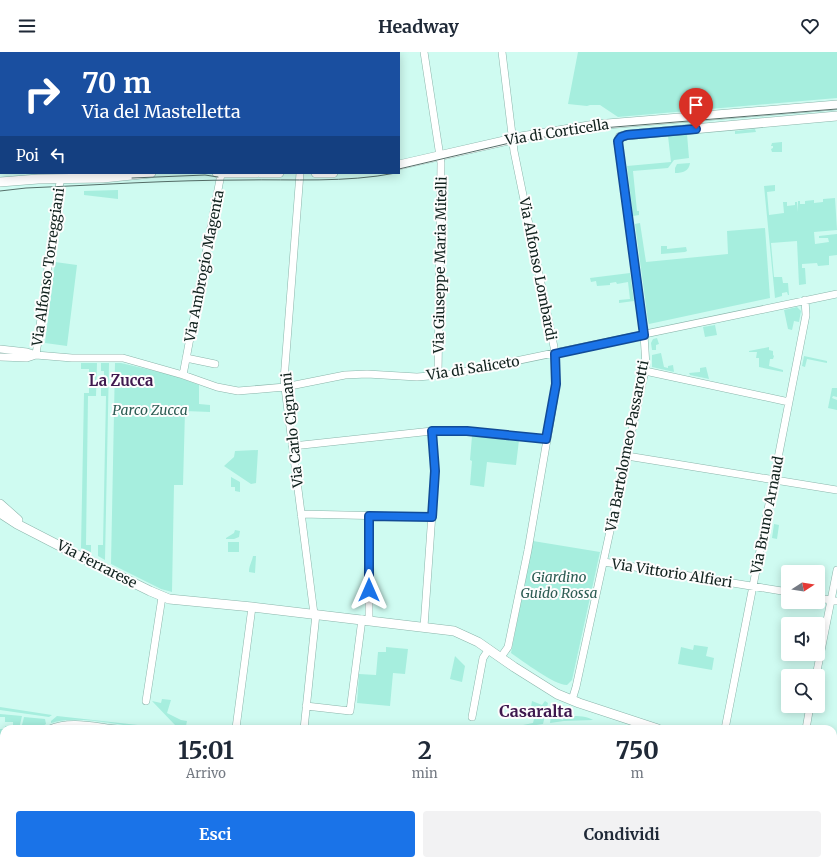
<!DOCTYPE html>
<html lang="it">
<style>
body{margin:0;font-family:Merriweather,serif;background:#f2f2f3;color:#1f2937;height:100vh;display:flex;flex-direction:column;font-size:15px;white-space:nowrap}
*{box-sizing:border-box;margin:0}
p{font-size:13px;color:#747a83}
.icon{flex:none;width:22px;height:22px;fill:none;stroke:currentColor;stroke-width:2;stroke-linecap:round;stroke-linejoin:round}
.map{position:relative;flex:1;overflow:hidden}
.drawer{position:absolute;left:0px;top:673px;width:837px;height:140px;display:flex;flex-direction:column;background:#fff;border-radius:12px 12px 0 0;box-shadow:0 2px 10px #0003}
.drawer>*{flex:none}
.hud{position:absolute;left:0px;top:0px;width:400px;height:122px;box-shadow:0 2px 10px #0003;background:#1a4fa0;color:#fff;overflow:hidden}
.needle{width:26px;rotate:78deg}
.controls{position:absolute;left:781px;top:513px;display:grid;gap:8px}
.controls a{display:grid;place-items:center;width:44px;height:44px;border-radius:4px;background:#fff;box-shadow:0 2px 10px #0003;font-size:20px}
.pin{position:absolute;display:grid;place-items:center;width:34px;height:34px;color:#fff;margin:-41px -17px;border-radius:50% 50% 50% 0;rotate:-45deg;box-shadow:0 0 4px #0007}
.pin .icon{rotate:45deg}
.me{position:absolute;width:44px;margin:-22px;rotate:0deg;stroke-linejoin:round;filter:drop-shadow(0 0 3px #0008)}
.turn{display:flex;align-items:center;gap:14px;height:84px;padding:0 16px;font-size:18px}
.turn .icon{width:52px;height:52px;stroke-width:2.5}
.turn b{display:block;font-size:28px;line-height:34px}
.then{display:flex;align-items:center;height:38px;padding:0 16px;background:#0003;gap:8px;font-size:15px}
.eta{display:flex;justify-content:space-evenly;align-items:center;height:68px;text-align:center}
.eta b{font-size:24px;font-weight:700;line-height:28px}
.button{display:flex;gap:8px;margin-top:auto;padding:8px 16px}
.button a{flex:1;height:46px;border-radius:4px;background:#1a73e8;color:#fff;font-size:16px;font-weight:700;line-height:46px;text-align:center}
.button a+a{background:#f2f2f3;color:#1f2937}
header{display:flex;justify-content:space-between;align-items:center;height:52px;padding:0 16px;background:#fff;font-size:18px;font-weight:700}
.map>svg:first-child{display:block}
.green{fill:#a6eede}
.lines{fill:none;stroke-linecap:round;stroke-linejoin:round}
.minor-casing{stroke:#8bb5ab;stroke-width:8}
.major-casing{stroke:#8bb5ab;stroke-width:10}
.minor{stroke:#fff;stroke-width:7}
.major{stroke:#fff;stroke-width:9}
.tram{stroke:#55706a;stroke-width:1}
.route-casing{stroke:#114b97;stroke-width:10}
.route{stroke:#1a73e8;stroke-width:7}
.labels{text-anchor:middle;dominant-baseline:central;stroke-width:4;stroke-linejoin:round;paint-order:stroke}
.street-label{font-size:14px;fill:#11221e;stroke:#fdfdfd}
.park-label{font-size:14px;font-style:italic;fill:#2c5c53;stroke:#fdfdfd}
.neighbourhood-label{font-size:15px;font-weight:bold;fill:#3e184e;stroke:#fdfdfd}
.quarter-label{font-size:16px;font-weight:bold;fill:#3e184e;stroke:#fdfdfd}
</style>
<header><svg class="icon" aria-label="menu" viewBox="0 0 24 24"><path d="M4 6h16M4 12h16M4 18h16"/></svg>Headway<svg class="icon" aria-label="heart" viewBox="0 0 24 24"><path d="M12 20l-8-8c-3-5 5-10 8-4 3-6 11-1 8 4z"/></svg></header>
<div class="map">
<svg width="837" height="813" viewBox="0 0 837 813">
<rect width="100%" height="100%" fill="#cffbf1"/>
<path class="green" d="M 578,0 L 837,0 L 837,46 L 618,65 L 600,53 L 590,53 L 587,54 L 568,52 Z
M 755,77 L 756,80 L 735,82 L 735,79 Z
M 687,82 L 689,106 L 674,108 L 668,116 L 633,119 L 637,159 L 639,159 L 639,163 L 633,164 L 627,114 L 671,110 L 668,84 Z
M 782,90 L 782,100 L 772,100 L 771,97 L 773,96 L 773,94 L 771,94 L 772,91 Z
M 690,111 C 689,119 683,121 675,121 L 675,116 L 677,112 Z
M 775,133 L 775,139 L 767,140 L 769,163 L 784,161 L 783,150 L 787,150 L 787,154 L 795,153 L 795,150 L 797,150 L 798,160 L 798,149 L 800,149 L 800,152 L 805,152 L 805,149 L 814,148 L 814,151 L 823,150 L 823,147 L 835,146 L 837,178 L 814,180 L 815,192 L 829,190 L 828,186 L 819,186 L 819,184 L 837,182 L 837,203 L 829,204 L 829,213 L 818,214 L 817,211 L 802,212 L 802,216 L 805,216 L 806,232 L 799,233 L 797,189 L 771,191 L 774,225 L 782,225 L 783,231 L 788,231 L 789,243 L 788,243 L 787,240 L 782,241 L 782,244 L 775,246 L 764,134 Z
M 118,138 L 118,147 L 84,143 L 84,139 Z
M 640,171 L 646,210 L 728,202 L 727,179 L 765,176 L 770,246 L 649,272 L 648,269 L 635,172 Z
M 661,194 L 667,194 L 667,197 L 686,195 L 687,199 L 685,200 L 661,202 Z
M 55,210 L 77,213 L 67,294 L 45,291 Z
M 630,221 L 634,249 L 619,251 L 619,248 L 630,247 L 628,230 L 617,232 L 616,230 L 610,231 L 610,233 L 597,234 L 596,229 L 591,230 L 590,226 Z
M 797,255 L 801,259 L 799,270 L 794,269 L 792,278 L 788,277 L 784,258 Z
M 715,273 L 717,283 L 705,285 L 703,275 Z
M 657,286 L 659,292 L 656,293 L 656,298 L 652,298 L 651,291 L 653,287 Z
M 769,295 L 769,298 L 773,299 L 773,303 L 774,304 L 773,307 L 770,307 L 769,314 L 783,318 L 783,320 L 759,315 L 759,306 L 756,306 L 757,300 L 749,300 L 749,299 Z
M 661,301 L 664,315 L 668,316 L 668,314 L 673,313 L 674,320 L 652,315 L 652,303 Z
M 804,304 L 827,309 L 827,311 L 807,307 L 805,315 L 802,314 Z
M 81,311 L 97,311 L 96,344 L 88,344 L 86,493 L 91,493 L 91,501 L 81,496 L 84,341 L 89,341 L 89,317 L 81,317 Z
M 101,311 L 109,311 L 105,508 L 98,504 L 98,493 L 103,493 L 106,344 L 101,344 L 101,336 L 104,336 L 104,319 L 101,319 Z
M 115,311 L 121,311 L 172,323 L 199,333 L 199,352 L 210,353 L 210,360 L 185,359 L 183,433 L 174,433 L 172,540 L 161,537 L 111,512 Z
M 706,315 L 709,327 L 690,323 L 689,321 L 700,320 L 700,316 Z
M 832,336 L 837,336 L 837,345 L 833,344 L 832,346 L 837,348 L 837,358 L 828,356 Z
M 472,384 L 519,388 L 516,413 L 487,410 L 484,435 L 470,433 L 472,409 L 470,408 Z
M 258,398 L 256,431 L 251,432 L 224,414 L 234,405 L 235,399 Z
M 231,425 L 240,430 L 240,440 L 235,439 L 235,435 L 231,435 Z
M 774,472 L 779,473 L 777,487 L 772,486 Z
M 235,478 L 240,479 L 239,485 L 234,487 L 226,487 L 226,486 L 234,481 Z
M 533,489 L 600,500 L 572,628 L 567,633 C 554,633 523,609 511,601 Z
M 228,490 L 239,490 L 239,500 L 228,500 Z
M 253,504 L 256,504 L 255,521 L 249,520 C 249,513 252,510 253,504 Z
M 694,593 L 708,595 L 706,604 L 714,606 L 712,618 L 678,612 L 681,595 L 693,598 Z
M 386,595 L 408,597 L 405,622 L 393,621 L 390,654 L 357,651 L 359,622 L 376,623 L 378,600 L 386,600 Z
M 455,604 L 465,614 L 462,630 L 450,627 Z
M 162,647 L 171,648 L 167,661 L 181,668 L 187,669 L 186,674 L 175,673 L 152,649 L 161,651 Z
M 532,649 L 542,653 L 545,649 L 548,651 L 543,672 L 523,675 L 523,673 L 533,671 L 535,663 L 530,660 Z
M 0,655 L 52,663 L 49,665 L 0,658 Z
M 0,662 L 22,664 L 19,677 L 5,677 L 5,674 L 13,674 L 13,670 L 5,670 L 5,665 L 0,665 Z
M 57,664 L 138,673 L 138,675 C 112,672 76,663 51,671 L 51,669 Z
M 551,664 L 563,668 L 564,665 L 570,666 L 571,664 C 578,664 587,664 593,668 L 564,669 L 550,671 Z
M 24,665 L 45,667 L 46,672 L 38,677 L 21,677 Z
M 0,677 L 4,677 L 4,694 L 0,694 Z
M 0,764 L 4,764 L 4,794 L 0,794 Z
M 27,809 L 48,809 L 48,813 L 26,813 Z
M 299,809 L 373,809 L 372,813 L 298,813 Z"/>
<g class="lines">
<defs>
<path id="minor" d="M 96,0 L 96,1
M 179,0 L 179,1
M 209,0 L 210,1
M 318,0 L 318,1
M 424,0 L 441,111 L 438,323
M 300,121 L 284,328 L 314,562
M 0,297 L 27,300 L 36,303 L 72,306 L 123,306 L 183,323 L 217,335 L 238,339 L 285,335 L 345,323 L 367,322 L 417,325 L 453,322 L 837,242
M 36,303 L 59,135 L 61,127
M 0,305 L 27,306 L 36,303
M 186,306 L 215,312
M 645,319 L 789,350
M 183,323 L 221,122
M 293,394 L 432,379 L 467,379 L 546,387
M 627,404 L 837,438
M 301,462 L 432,465
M 604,510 L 788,540
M 818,546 L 837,549
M 369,568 L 369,463
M 424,575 L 435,419 L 432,379
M 501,605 L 508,595 L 528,498 L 554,347 L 556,323 L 554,295 L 514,99 L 502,0
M 816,624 L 837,518
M 572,648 L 576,635 L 646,314 L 644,283 L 618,90
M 146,649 L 162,545
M 306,654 L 350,659 L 362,567
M 472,665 L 483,606 L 489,597
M 236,676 L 252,555
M 50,677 C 70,668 96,675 117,677
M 304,677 L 316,562
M 725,677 L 806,263 L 805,248
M 806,677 L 810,654
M 0,701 L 4,700
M 290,813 L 291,809"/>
<path id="major" d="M 618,90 L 620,85 L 627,83 L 837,64
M 399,113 L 521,85 L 595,73 L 837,53
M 217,121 L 256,121
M 261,121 L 279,121
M 316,121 L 333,121
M 0,130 L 38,127 L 103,126 L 151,121
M 0,452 L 18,468
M 0,461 L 17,472 L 85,507 L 150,539 L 169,547 L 252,555 L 454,579 L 478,590 L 514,615 L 557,642 L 579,651 L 658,677
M 833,736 L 837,737"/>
</defs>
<use href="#minor" class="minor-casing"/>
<use href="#major" class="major-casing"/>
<use href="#minor" class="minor"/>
<use href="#major" class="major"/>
<path class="tram" d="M 625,80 L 699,73
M 399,117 L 514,90 L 602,76 L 837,57
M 132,126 L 205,123 L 218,125
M 0,139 L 26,136 C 98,133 170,128 242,128 C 293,127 345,131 396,121"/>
</g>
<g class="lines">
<defs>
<path id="route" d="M 369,538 L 369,464 L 432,465 L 435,419 L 432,379 L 467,379 L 546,387 L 556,332 L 555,302 L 644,283 L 618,89 L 621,85 L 627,83 L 696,77"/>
</defs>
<use href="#route" class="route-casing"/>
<use href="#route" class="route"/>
</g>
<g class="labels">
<g class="street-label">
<text transform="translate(557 80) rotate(-9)">Via di Corticella</text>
<text transform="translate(440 213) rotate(-89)">Via Giuseppe Maria Mitelli</text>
<text transform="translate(204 214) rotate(-79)">Via Ambrogio Magenta</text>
<text transform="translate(48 215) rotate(-82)">Via Alfonso Torreggiani</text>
<text transform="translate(538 217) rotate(79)">Via Alfonso Lombardi</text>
<text transform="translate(473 316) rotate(-9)">Via di Saliceto</text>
<text transform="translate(292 378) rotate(-96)">Via Carlo Cignani</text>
<text transform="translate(627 394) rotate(-79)">Via Bartolomeo Passarotti</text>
<text transform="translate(767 463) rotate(-79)">Via Bruno Arnaud</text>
<text transform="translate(97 512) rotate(27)">Via Ferrarese</text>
<text transform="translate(672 521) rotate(9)">Via Vittorio Alfieri</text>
</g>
<g class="park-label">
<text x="150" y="358">Parco Zucca</text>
<text x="559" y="525">Giardino<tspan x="559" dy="16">Guido Rossa</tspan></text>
</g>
<g class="neighbourhood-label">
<text x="121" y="328">La Zucca</text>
</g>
<g class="quarter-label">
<text x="536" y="659">Casaralta</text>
</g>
</g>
</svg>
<div class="controls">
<a><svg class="needle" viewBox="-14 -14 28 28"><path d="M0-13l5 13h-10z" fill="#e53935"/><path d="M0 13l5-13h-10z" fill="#747a83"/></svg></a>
<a><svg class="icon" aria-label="sound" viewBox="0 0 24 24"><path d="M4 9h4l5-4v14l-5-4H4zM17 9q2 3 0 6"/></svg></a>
<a><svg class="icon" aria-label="search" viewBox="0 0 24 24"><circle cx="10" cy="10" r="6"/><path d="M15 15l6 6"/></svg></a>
</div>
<div class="pin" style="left:696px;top:77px;background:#d93025"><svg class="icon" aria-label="arrive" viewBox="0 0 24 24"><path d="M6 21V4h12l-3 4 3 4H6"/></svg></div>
<svg class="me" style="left:369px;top:538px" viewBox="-20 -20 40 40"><path d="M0-17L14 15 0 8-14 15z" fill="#1a73e8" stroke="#fff" stroke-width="4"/></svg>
<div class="hud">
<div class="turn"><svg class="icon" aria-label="right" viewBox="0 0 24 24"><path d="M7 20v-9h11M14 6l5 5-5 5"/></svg><div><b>70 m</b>Via del Mastelletta</div></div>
<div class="then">Poi<svg class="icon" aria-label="left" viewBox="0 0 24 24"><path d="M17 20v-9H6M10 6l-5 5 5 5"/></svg></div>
</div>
<section class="drawer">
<div class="eta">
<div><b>15:01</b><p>Arrivo</p></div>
<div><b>2</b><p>min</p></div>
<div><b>750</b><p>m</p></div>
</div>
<div class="button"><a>Esci</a><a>Condividi</a></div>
</section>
</div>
